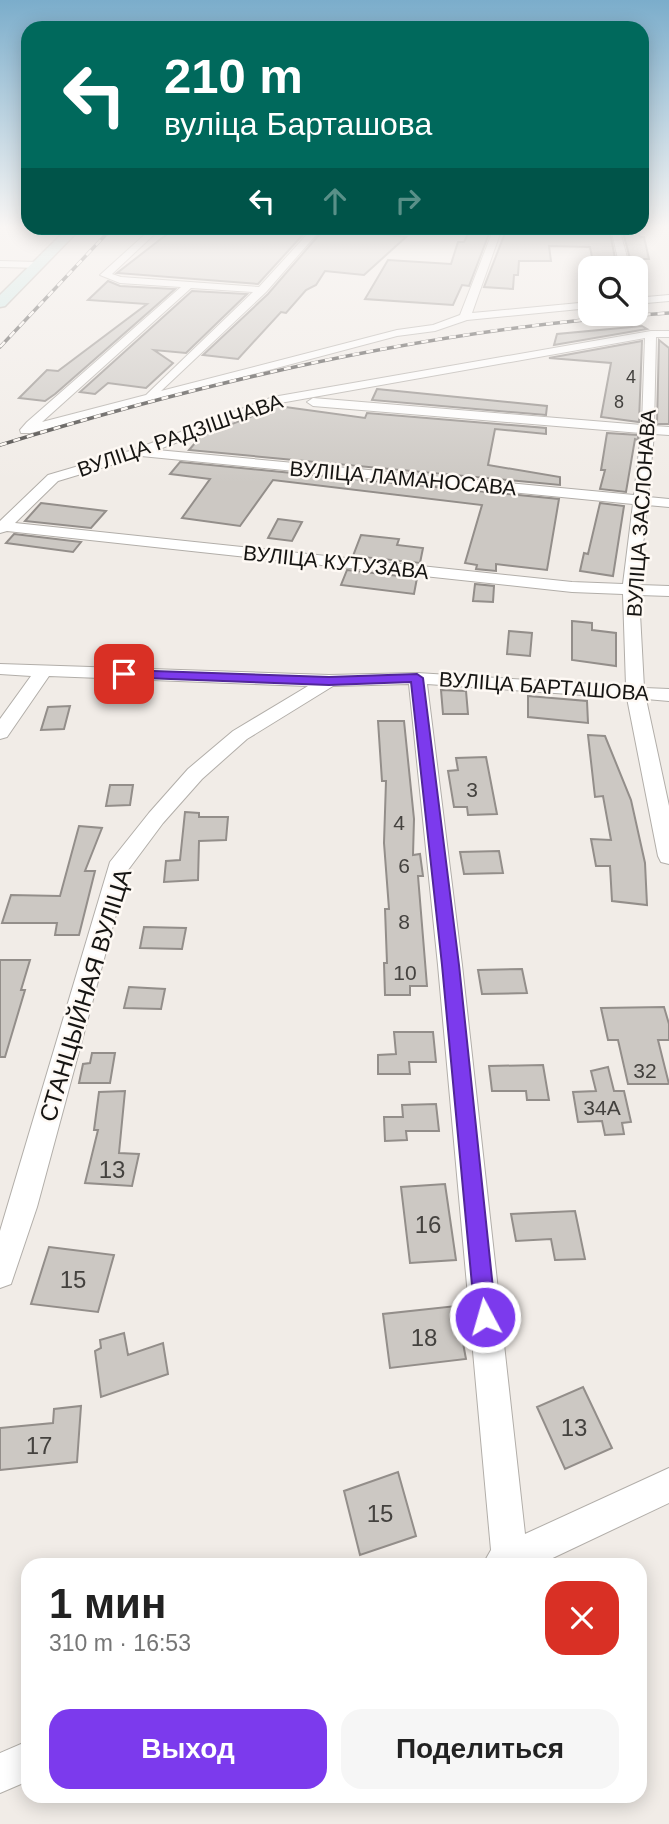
<!DOCTYPE html>
<html lang="ru">
<meta charset="utf-8">
<style>
body{margin:0;font-family:Helvetica,sans-serif;background:#f6f6f6;color:#222;height:100vh;display:flex;flex-direction:column;font-size:26px;white-space:nowrap}
*{box-sizing:border-box;margin:0}
p{font-size:23px;color:#767676}
.icon{flex:none;width:38px;height:38px;fill:none;stroke:currentColor;stroke-width:2;stroke-linecap:round;stroke-linejoin:round}
.map{position:relative;flex:1;overflow:hidden}
.sheet{position:absolute;left:21px;top:1558px;width:626px;height:245px;display:flex;flex-direction:column;background:#fff;border-radius:21px;box-shadow:0 4px 18px #0003}
.sheet>*{flex:none}
.banner{position:absolute;left:21px;top:21px;width:628px;height:214px;border-radius:21px;box-shadow:0 4px 18px #0003;background:#00695c;color:#fff;overflow:hidden}
.controls{position:absolute;left:578px;top:256px;display:grid;gap:14px}
.controls a{display:grid;place-items:center;width:70px;height:70px;border-radius:14px;background:#fff;box-shadow:0 4px 18px #0003;font-size:35px}
.pin{position:absolute;display:grid;place-items:center;width:60px;height:60px;color:#fff;margin:-30px;border-radius:14px;box-shadow:0 4px 10px #0006}
.me{position:absolute;width:77px;margin:-38px;rotate:354deg;stroke-linejoin:round;filter:drop-shadow(0 0 5px #0008)}
.turn{display:flex;align-items:center;gap:24px;height:147px;padding:0 28px;font-size:32px}
.turn .icon{width:91px;height:91px;stroke-width:2.5}
.turn b{display:block;font-size:49px;line-height:60px}
.lanes{display:flex;align-items:center;height:66px;padding:0 28px;background:#0003;justify-content:center;gap:35px;direction:ltr}
.lanes .off{opacity:.35}
.round{display:grid;place-items:center;flex:none;width:74px;height:74px;border-radius:21px;background:#f6f6f6}
.overview{display:flex;align-items:center;justify-content:space-between;height:119px;padding:0 28px}
h1{font-size:42px;font-weight:700;line-height:52px}
.primary-button{display:flex;gap:14px;margin-top:auto;padding:14px 28px}
.primary-button a{flex:1;height:80px;border-radius:21px;background:#7c3aed;color:#fff;font-size:28px;font-weight:700;line-height:80px;text-align:center}
.primary-button a+a{background:#f6f6f6;color:#222}
.map>svg:first-child{display:block}
.building{fill:#ccc8c3;stroke:#938e8a;stroke-width:2}
.lines{fill:none;stroke-linecap:round;stroke-linejoin:round}
.minor-casing{stroke:#b2aea9;stroke-width:2}
.secondary-casing{stroke:#b2aea9;stroke-width:3}
.minor{fill:#fff;fill-rule:evenodd}
.secondary{fill:#c7e8e6;fill-rule:evenodd}
.rail-casing{stroke:#484644;stroke-width:3.5}
.rail{stroke:#fef9f4;stroke-width:2.5;stroke-dasharray:7;stroke-linecap:butt}
.route{fill:#7c3aed;stroke:#51269a;stroke-width:2}
.labels{text-anchor:middle;dominant-baseline:central;stroke-width:5;stroke-linejoin:round;paint-order:stroke}
.far-number-label{font-size:18px;fill:#44423f}
.far-street-label{font-size:21px;fill:#161513;stroke:#fef9f4}
.number-label{font-size:21px;fill:#44423f}
.street-label{font-size:24px;fill:#161513;stroke:#fef9f4}
.near-number-label{font-size:24px;fill:#44423f}
</style>
<div class="map">
<svg width="669" height="1824" viewBox="0 0 669 1824">
<rect width="100%" height="100%" fill="#f1ece7"/>
<path class="building" d="M 175,228 L 223,231 L 223,228 L 309,228 L 258,284 L 117,273 Z
M 325,228 L 350,228 L 348,231 L 406,237 L 364,275 L 325,271 L 316,285 L 306,290 L 286,313 L 281,312 L 238,359 L 203,355 L 268,294 Z
M 507,228 L 609,228 L 615,258 L 592,257 L 590,247 L 549,246 L 551,261 L 519,261 L 518,275 L 514,275 L 513,289 L 484,287 Z
M 622,228 L 635,228 L 640,237 L 644,237 L 649,259 L 630,259 Z
M 470,230 L 490,231 L 469,286 L 462,285 L 453,305 L 365,299 L 388,260 L 451,264 L 458,242 L 464,242 Z
M 108,281 L 120,286 L 175,289 L 55,394 L 45,401 L 19,398 L 47,370 L 58,371 L 147,304 L 88,300 Z
M 192,291 L 247,294 L 186,353 L 154,350 L 173,363 L 146,388 L 108,383 L 95,394 L 80,392 Z
M 642,326 L 647,329 L 554,345 L 557,334 Z
M 659,340 L 669,348 L 669,424 L 657,424 Z
M 642,341 L 639,422 L 601,417 L 611,363 L 549,358 Z
M 377,389 L 547,406 L 546,415 L 372,400 Z
M 278,406 L 365,418 L 367,413 L 546,428 L 546,434 L 495,429 L 488,465 L 560,477 L 560,485 L 189,450 L 201,436 Z
M 607,433 L 638,435 L 638,440 L 635,439 L 626,492 L 600,489 L 605,470 L 601,470 Z
M 180,462 L 559,499 L 547,570 L 496,564 L 496,571 L 476,569 L 477,565 L 465,563 L 482,505 L 273,480 L 240,526 L 182,518 L 210,479 L 170,474 Z
M 41,503 L 106,511 L 91,528 L 25,521 Z
M 600,503 L 624,506 L 613,576 L 580,571 L 584,553 L 588,554 Z
M 278,519 L 302,522 L 292,541 L 268,538 Z
M 14,534 L 81,542 L 73,552 L 6,543 Z
M 361,535 L 399,539 L 397,545 L 423,548 L 420,563 L 353,556 Z
M 347,570 L 417,578 L 414,594 L 341,585 Z
M 475,584 L 494,586 L 493,602 L 473,601 Z
M 572,621 L 592,623 L 592,630 L 616,633 L 616,666 L 572,660 Z
M 509,631 L 532,633 L 530,656 L 507,654 Z
M 441,690 L 466,691 L 468,714 L 443,714 Z
M 528,696 L 587,701 L 588,723 L 528,717 Z
M 70,706 L 64,729 L 41,730 L 48,707 Z
M 378,721 L 404,721 L 414,819 L 413,855 L 420,854 L 423,876 L 418,876 L 427,986 L 410,986 L 410,995 L 385,995 L 384,963 L 387,963 L 385,909 L 389,909 L 384,843 L 386,781 L 382,781 Z
M 588,735 L 605,736 L 631,800 L 645,863 L 647,905 L 612,901 L 610,866 L 596,866 L 591,839 L 611,840 L 603,796 L 595,797 Z
M 486,757 L 497,814 L 468,815 L 467,807 L 454,807 L 448,771 L 458,770 L 456,758 Z
M 110,785 L 133,785 L 130,805 L 106,806 Z
M 185,812 L 199,813 L 199,817 L 228,817 L 226,840 L 199,841 L 198,880 L 164,882 L 166,861 L 180,860 Z
M 79,826 L 102,828 L 85,871 L 95,871 L 79,935 L 55,935 L 57,923 L 2,923 L 11,895 L 60,896 Z
M 499,851 L 503,873 L 464,874 L 460,852 Z
M 144,927 L 186,928 L 182,949 L 140,948 Z
M 0,960 L 30,960 L 21,990 L 25,990 L 5,1057 L 0,1057 Z
M 522,969 L 527,993 L 482,994 L 478,970 Z
M 129,987 L 165,989 L 161,1009 L 124,1008 Z
M 664,1007 L 669,1024 L 669,1040 L 658,1040 L 669,1084 L 628,1084 L 618,1040 L 608,1040 L 601,1008 Z
M 394,1032 L 433,1032 L 436,1062 L 409,1062 L 410,1074 L 378,1074 L 378,1055 L 396,1054 Z
M 92,1053 L 115,1053 L 110,1083 L 79,1083 L 83,1064 L 90,1063 Z
M 543,1065 L 549,1100 L 527,1100 L 526,1091 L 492,1091 L 489,1066 Z
M 608,1067 L 614,1091 L 624,1091 L 631,1122 L 622,1123 L 624,1134 L 605,1135 L 602,1121 L 578,1122 L 573,1092 L 596,1091 L 591,1071 Z
M 125,1091 L 119,1153 L 139,1154 L 132,1186 L 85,1183 L 98,1130 L 94,1130 L 99,1092 Z
M 436,1104 L 439,1131 L 406,1131 L 407,1140 L 385,1141 L 384,1117 L 403,1117 L 402,1105 Z
M 445,1184 L 456,1260 L 410,1263 L 401,1187 Z
M 575,1211 L 585,1259 L 555,1260 L 551,1239 L 516,1241 L 511,1214 Z
M 49,1247 L 114,1255 L 98,1312 L 31,1304 Z
M 456,1306 L 466,1359 L 390,1368 L 383,1314 Z
M 124,1333 L 128,1355 L 163,1343 L 168,1374 L 101,1397 L 95,1351 L 101,1348 L 100,1340 Z
M 583,1387 L 612,1448 L 565,1469 L 537,1407 Z
M 81,1406 L 77,1462 L 0,1470 L 0,1428 L 53,1423 L 54,1409 Z
M 398,1472 L 416,1536 L 360,1555 L 344,1491 Z"/>
<g class="lines">
<defs>
<path id="minor" d="M 152,228 L 161,228 L 112,274 L 121,277 L 259,287 L 313,228 L 322,228 L 266,292 L 161,391 L 397,330 L 433,325 L 460,315 L 494,228 L 502,228 L 472,313 L 590,302 L 590,308 L 467,320 L 435,331 L 397,336 L 31,433 L 21,433 L 20,430 L 27,422 L 181,287 L 120,283 L 100,275 ZM 191,288 L 253,292 L 146,395 L 42,422 Z
M 611,228 L 619,228 L 630,268 L 620,268 Z
M 0,261 L 39,262 L 44,265 L 39,268 L 0,267 Z
M 669,295 L 669,301 L 635,304 L 635,298 Z
M 651,331 L 669,331 L 669,337 L 656,337 L 654,426 L 669,427 L 669,435 L 654,434 L 648,497 L 669,499 L 669,507 L 647,505 L 639,585 L 669,586 L 669,596 L 639,595 L 644,688 L 669,689 L 669,701 L 646,699 L 669,806 L 669,864 L 661,862 L 658,856 L 627,698 L 427,684 L 462,965 L 525,1534 L 669,1468 L 669,1503 L 540,1564 L 483,1564 L 491,1550 L 438,965 L 409,684 L 333,686 L 247,739 L 202,779 L 163,823 L 128,870 L 37,1207 L 11,1284 L 0,1288 L 0,1231 L 110,862 L 149,813 L 188,769 L 233,731 L 308,686 L 49,676 L 7,737 L 0,739 L 0,719 L 31,676 L 0,674 L 0,664 L 329,675 L 417,673 L 626,686 L 623,594 L 572,592 L 7,531 L 0,533 L 0,521 L 48,475 L 133,450 L 273,397 ZM 645,338 L 642,425 L 313,398 L 307,402 L 313,406 L 641,433 L 634,495 L 157,450 L 280,403 ZM 141,456 L 633,504 L 623,584 L 572,582 L 15,523 L 58,481 Z
M 28,1741 L 28,1781 L 0,1793 L 0,1753 Z"/>
<path id="secondary" d="M 68,228 L 81,228 L 5,306 L 0,307 L 0,295 Z"/>
</defs>
<use href="#minor" class="minor-casing"/>
<use href="#secondary" class="secondary-casing"/>
<use href="#minor" class="minor"/>
<use href="#secondary" class="secondary"/>
<defs>
<path id="rail" d="M 0,347 L 112,228
M 0,445 C 217,378 442,327 669,313"/>
</defs>
<use href="#rail" class="rail-casing"/>
<use href="#rail" class="rail"/>
</g>
<linearGradient id="sky" x2="0" y2="1"><stop stop-color="#7badcb"/><stop offset="0.47" stop-color="#f9f6f4"/><stop offset="1" stop-color="#f9f6f4" stop-opacity="0"/></linearGradient>
<rect width="669" height="483" fill="url(#sky)"/>
<path class="route" d="M 124,670 L 329,677 L 417,674 L 423,678 L 459,965 L 496,1317 L 493,1325 L 485,1328 L 478,1325 L 475,1317 L 442,965 L 411,682 L 329,685 L 119,677 L 119,671 Z"/>
<g class="labels">
<g class="far-number-label">
<text x="631" y="377">4</text>
<text x="619" y="402">8</text>
</g>
<g class="far-street-label">
<text transform="translate(180 435) rotate(-19)">ВУЛІЦА РАДЗІШЧАВА</text>
<text transform="translate(403 478) rotate(5)">ВУЛІЦА ЛАМАНОСАВА</text>
<text transform="translate(641 513) rotate(-86)">ВУЛІЦА ЗАСЛОНАВА</text>
<text transform="translate(336 562) rotate(6)">ВУЛІЦА КУТУЗАВА</text>
<text transform="translate(544 686) rotate(4)">ВУЛІЦА БАРТАШОВА</text>
</g>
<g class="number-label">
<text x="472" y="789">3</text>
<text x="399" y="822">4</text>
<text x="404" y="865">6</text>
<text x="404" y="921">8</text>
<text x="405" y="972">10</text>
<text x="645" y="1070">32</text>
<text x="602" y="1107">34А</text>
</g>
<g class="street-label">
<text transform="translate(85 995) rotate(-73)">СТАНЦЫЙНАЯ ВУЛІЦА</text>
</g>
<g class="near-number-label">
<text x="112" y="1169">13</text>
<text x="428" y="1224">16</text>
<text x="73" y="1279">15</text>
<text x="424" y="1337">18</text>
<text x="574" y="1427">13</text>
<text x="39" y="1445">17</text>
<text x="380" y="1513">15</text>
</g>
</g>
</svg>
<div class="controls">
<a><svg class="icon" aria-label="search" viewBox="0 0 24 24"><circle cx="10" cy="10" r="6"/><path d="M15 15l6 6"/></svg></a>
</div>
<div class="pin" style="left:124px;top:674px;background:#d93025"><svg class="icon" aria-label="arrive" viewBox="0 0 24 24"><path d="M6 21V4h12l-3 4 3 4H6"/></svg></div>
<svg class="me" style="left:485px;top:1317px" viewBox="-20 -20 40 40"><circle r="17" fill="#7c3aed" stroke="#fff" stroke-width="3"/><path d="M0-11L8 9 0 5-8 9z" fill="#fff"/></svg>
<div class="banner">
<div class="turn"><svg class="icon" aria-label="left" viewBox="0 0 24 24"><path d="M17 20v-9H6M10 6l-5 5 5 5"/></svg><div><b>210 m</b>вуліца Барташова</div></div>
<div class="lanes"><svg class="icon" aria-label="left" viewBox="0 0 24 24"><path d="M17 20v-9H6M10 6l-5 5 5 5"/></svg><svg class="icon off" aria-label="ahead" viewBox="0 0 24 24"><path d="M12 20V5M6 11l6-6 6 6"/></svg><svg class="icon off" aria-label="right" viewBox="0 0 24 24"><path d="M7 20v-9h11M14 6l5 5-5 5"/></svg></div>
</div>
<section class="sheet">
<div class="overview"><div><h1>1 мин</h1><p>310 m · 16:53</p></div><a class="round" style="background:#d93025;color:#fff"><svg class="icon" aria-label="close" viewBox="0 0 24 24"><path d="M6 6l12 12M18 6L6 18"/></svg></a></div>
<div class="primary-button"><a>Выход</a><a>Поделиться</a></div>
</section>
</div>
